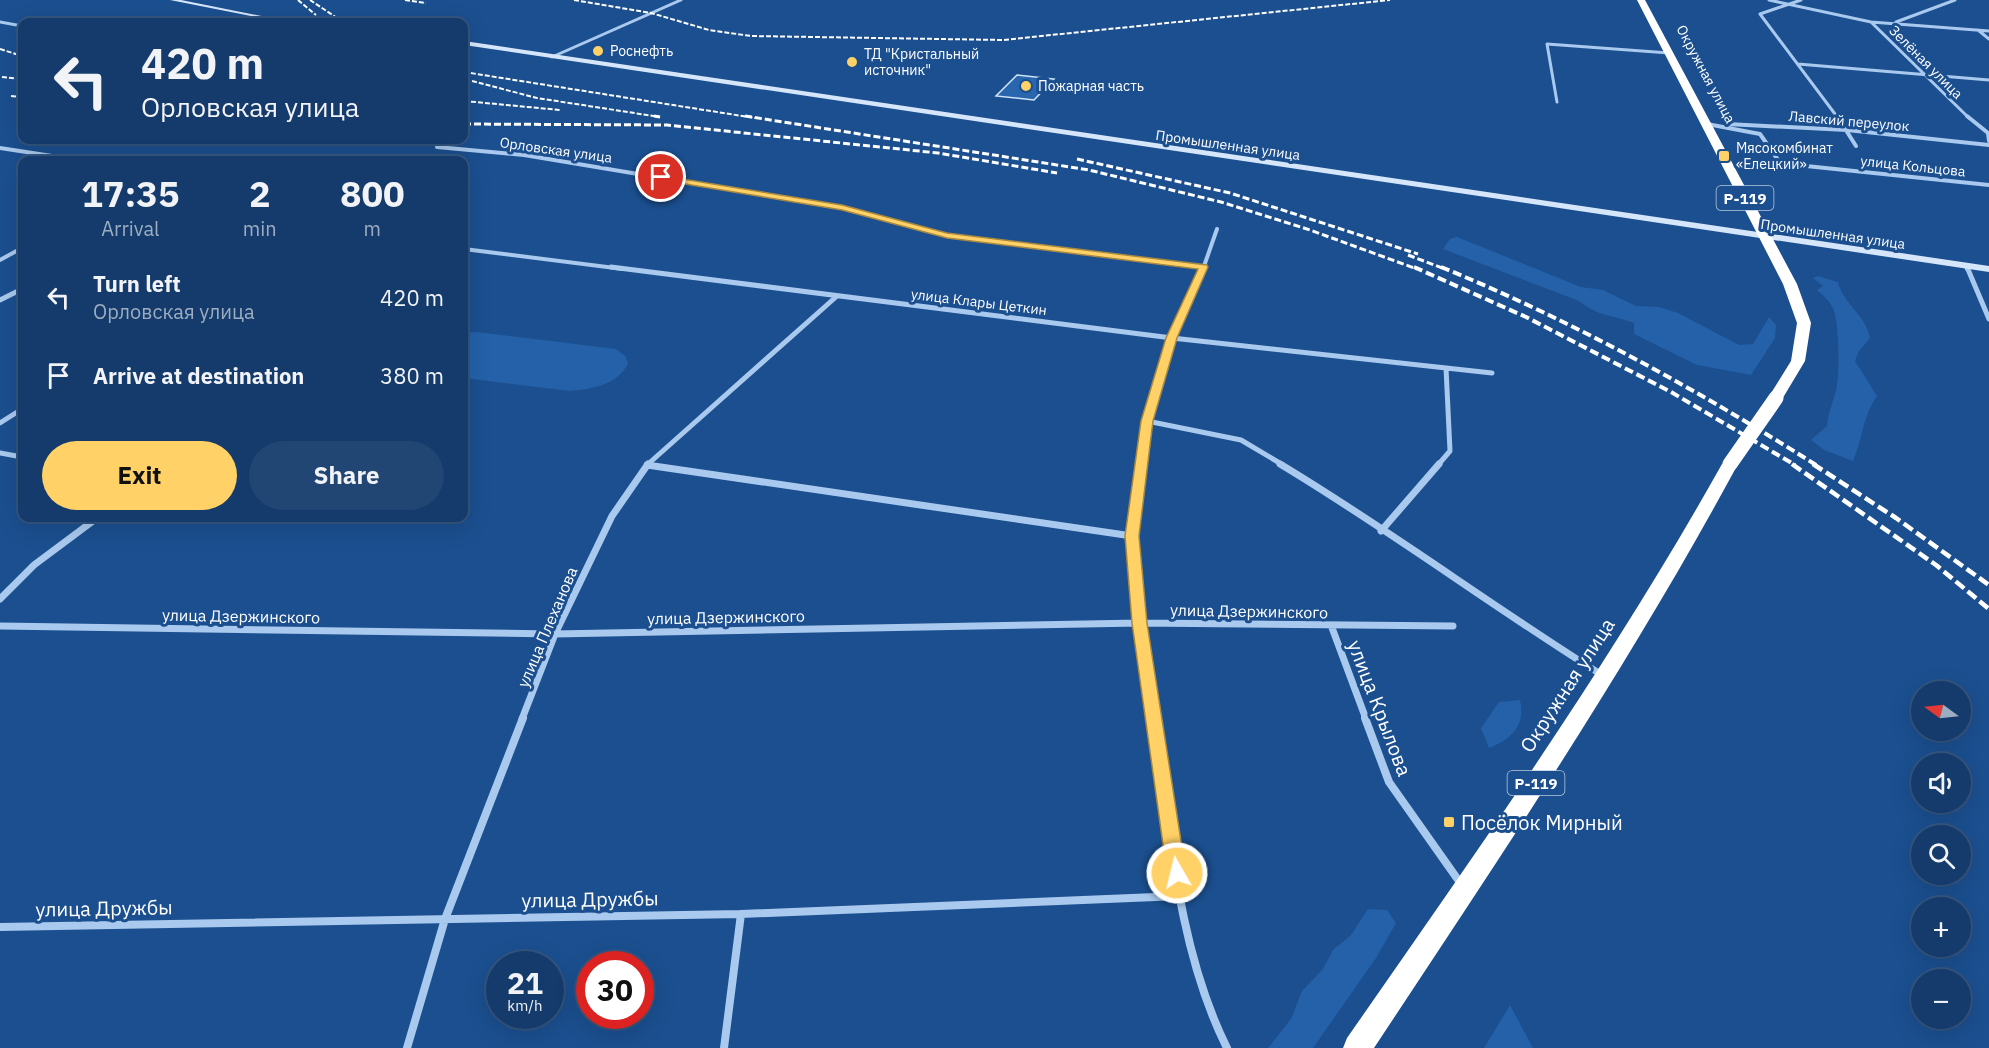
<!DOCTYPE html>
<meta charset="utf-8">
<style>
body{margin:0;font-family:"IBM Plex Sans",sans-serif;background:#214673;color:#f1f3f6;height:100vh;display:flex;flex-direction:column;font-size:22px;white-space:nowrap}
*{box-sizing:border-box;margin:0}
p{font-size:20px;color:#9dadc1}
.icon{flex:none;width:33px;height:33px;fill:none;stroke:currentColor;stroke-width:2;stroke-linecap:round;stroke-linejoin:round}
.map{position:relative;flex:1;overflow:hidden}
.sheet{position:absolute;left:18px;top:156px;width:450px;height:366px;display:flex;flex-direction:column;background:#143b6b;border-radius:12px;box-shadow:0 6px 24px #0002,0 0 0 2px #33557e}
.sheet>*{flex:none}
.top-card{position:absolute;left:18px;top:18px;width:450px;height:126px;border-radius:12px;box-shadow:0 6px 24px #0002,0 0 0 2px #33557e;background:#143b6b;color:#f1f3f6;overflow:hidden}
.needle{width:39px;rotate:285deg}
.tools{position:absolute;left:1911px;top:681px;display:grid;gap:12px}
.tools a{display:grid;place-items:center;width:60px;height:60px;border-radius:50%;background:#143b6b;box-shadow:0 6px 24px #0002,0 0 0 2px #33557e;font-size:30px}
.speed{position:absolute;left:486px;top:951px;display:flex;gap:12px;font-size:30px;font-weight:700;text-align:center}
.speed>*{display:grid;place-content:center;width:78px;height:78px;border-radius:50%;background:#143b6b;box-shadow:0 6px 24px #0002,0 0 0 2px #33557e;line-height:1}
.speed small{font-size:15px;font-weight:400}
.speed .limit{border:9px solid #d22;background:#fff;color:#111}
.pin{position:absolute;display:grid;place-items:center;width:51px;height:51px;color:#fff;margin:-26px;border:3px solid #fff;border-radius:50%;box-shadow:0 2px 6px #0007}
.me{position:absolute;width:66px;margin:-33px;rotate:352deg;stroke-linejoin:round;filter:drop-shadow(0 0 4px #0008)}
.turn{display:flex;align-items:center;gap:21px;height:126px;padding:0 24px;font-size:27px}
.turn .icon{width:78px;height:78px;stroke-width:2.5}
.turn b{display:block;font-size:42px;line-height:51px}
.eta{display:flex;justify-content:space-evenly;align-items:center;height:102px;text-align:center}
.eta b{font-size:36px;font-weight:700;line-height:42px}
.cta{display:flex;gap:12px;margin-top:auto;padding:12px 24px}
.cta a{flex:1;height:69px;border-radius:36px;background:#ffd166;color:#111;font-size:24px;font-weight:700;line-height:69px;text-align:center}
.cta a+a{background:#214673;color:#f1f3f6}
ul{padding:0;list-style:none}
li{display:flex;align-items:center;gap:18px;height:78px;padding:0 24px}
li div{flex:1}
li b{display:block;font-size:22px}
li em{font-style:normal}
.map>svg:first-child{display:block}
.green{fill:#2461a8}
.building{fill:#2a66ad;stroke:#cfe3fa;stroke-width:1.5}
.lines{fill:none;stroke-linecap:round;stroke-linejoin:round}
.street-far4{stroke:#a9c9ee;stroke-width:3}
.street-far3{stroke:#a9c9ee;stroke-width:4}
.street-far2{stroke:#a9c9ee;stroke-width:5}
.street-far1{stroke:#a9c9ee;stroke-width:7}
.street{stroke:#a9c9ee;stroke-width:8}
.secondary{fill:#d6e6fa;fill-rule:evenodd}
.highway{fill:#fff;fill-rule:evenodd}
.rail-far3{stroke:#fff;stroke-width:2;stroke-dasharray:5 2;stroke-linecap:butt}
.rail-far2{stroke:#fff;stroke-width:3;stroke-dasharray:7 3;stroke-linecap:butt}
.rail-far1{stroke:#fff;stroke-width:4;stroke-dasharray:9 4;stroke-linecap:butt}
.rail{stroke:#fff;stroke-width:4.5;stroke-dasharray:11 4.5;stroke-linecap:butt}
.highway-bridge{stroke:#fff;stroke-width:15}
.route{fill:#ffd166;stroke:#a68842;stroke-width:1.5}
.poi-dot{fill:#ffd166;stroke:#1b4f8f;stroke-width:2}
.labels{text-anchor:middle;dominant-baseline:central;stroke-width:6;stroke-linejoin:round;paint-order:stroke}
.far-poi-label{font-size:14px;fill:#fff;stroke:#1b4f8f;text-anchor:start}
.far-street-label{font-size:14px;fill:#fff;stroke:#1b4f8f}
.shield{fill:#1b4f8f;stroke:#bbcadd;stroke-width:1.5}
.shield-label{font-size:15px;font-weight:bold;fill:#fff}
.street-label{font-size:16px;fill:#fff;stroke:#1b4f8f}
.near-street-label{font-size:20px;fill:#fff;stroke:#1b4f8f}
.near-poi-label{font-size:20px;fill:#fff;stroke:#1b4f8f;text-anchor:start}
</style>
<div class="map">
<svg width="1989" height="1048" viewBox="0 0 1989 1048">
<rect width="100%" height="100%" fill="#1b4f8f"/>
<path class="green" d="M 1457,237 L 1581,287 L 1603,290 L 1636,306 L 1659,307 L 1678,313 L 1739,345 L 1753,344 L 1769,317 L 1776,325 L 1775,338 L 1751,375 L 1697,365 L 1634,334 L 1634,323 C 1610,314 1601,318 1579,301 L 1443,249 L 1450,239 Z
M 1818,276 L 1838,282 C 1843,304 1866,315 1870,338 L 1859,351 L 1855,361 L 1877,396 C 1861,420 1864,436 1853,461 L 1824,450 L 1811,440 L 1827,426 C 1828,412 1833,403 1836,390 C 1840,376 1839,324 1834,311 C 1831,302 1824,296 1817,290 L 1823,286 L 1813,278 Z
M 477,332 L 616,349 L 626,357 L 628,364 C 617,385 592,389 570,391 L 464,378 L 464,333 Z
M 1520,700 C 1526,726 1511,739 1489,748 L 1481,728 L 1499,702 Z
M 1368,909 L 1387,910 L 1396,923 L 1376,958 L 1313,1048 L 1268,1048 L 1291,1019 L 1302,991 L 1323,969 L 1333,950 L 1351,935 Z
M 1510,1005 L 1533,1048 L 1484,1048 Z"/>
<path class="building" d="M 1017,75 L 1054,79 L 1034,100 L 996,96 Z"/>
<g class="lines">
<path class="street-far4" d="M 1769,0 L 1871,22 L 1989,31
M 1801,0 L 1760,14 L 1838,118
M 0,22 L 22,26
M 1871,22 L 1969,118
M 1896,22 L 1955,0
M 1978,30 L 1989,39
M 552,57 L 681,0
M 1798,64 L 1989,80
M 1557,102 L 1547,44 L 1669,53"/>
<path class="street-far3" d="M 1837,116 L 1856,146
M 1967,116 L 1988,133 L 1989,141
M 1707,124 L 1760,134 L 1778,160 L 1787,164 L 1989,185
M 1727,124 L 1847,130 L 1989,145
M 437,147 L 524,155 L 842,208 L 947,235 L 1204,267
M 0,148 L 78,160
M 464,249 L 623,269
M 0,260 L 22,248
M 1966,266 L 1967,269
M 1203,269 L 1217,229"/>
<path class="street-far2" d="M 611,267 L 1172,338 L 1492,373
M 1967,267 L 1989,319
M 0,300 L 22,289
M 1147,421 L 1241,440 L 1283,465
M 0,423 L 22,409
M 0,453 L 22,457
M 647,465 L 837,296
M 1141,465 C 1150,395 1175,332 1204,267
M 1438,465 L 1450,451 L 1446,368"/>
<path class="street-far1" d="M 1141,464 L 1132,536 L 1140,623 L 1154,719
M 1280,464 C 1390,530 1493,607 1602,675
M 647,465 L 1132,536
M 1381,531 L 1439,464
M 0,599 L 34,565 L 97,518
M 1331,625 L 1366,719
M 0,626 L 555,634 L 1140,623 L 1453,626
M 522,719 L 555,634 L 612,516 L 648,464"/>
<path class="street" d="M 1154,718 C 1170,827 1177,948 1227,1048
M 1365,718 L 1389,782 L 1461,884
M 0,927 L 741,914 L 1180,896
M 407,1048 L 445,919 L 523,718
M 724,1048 L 741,914"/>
<path class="secondary" d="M 170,0 L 181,0 L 291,22 L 282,22 Z
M 464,41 L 1989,266 L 1989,272 L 464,45 Z"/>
<path class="highway" d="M 1637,0 L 1645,0 L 1797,284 L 1811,323 L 1805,361 L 1781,401 L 1776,403 L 1768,398 L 1791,361 L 1797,323 L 1783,284 Z
M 1730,459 L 1738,464 C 1629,666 1501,856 1374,1048 L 1343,1048 L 1347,1038 C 1478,850 1610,664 1722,464 Z"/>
<path class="rail-far3" d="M 298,0 L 316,15
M 310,0 L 343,22
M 405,0 L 426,3
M 574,0 L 651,13 L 709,30 L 751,36 L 1003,40 L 1390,0
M 0,49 L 22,56
M 464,72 L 755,118
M 2,77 L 22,79
M 472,81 L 537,98 L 660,117
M 11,96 L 22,97
M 464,101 L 560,110"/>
<path class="rail-far2" d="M 654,116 L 660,117
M 745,116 L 1089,170 L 1221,202 L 1310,230 L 1417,269
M 464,124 L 667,125 L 938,153 L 1057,173
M 1077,159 L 1230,193 L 1418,254
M 1408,255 L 1445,269"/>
<path class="rail-far1" d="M 1414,267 L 1526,317 L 1671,392 L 1795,465
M 1441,267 C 1571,320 1698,390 1816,465"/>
<path class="rail" d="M 1792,464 L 1936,565 L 1989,609
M 1813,464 L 1896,518 L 1989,585"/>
<path class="highway-bridge" d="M 1730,464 L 1776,398"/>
</g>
<path class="route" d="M 658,175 L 842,205 L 947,233 L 1207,265 L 1208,267 L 1177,338 L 1153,421 L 1139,536 L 1147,623 L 1186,873 L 1183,879 L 1177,881 L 1170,879 L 1167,873 L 1132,623 L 1125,536 L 1141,421 L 1166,338 L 1198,269 L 947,238 L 842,210 L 661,180 Z"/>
<g class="poi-dot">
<circle cx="598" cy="51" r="6"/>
<circle cx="852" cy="62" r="6"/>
<circle cx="1026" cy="86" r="6"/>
<rect x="1718" y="150" width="12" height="12" rx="3"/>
<rect x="1443" y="816" width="12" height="12" rx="3"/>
</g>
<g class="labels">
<g class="far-poi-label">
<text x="610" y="51">Роснефть</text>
<text x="864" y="54">ТД "Кристальный<tspan x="864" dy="16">источник"</tspan></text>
<text x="1038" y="86">Пожарная часть</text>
<text x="1736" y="148">Мясокомбинат<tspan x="1736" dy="16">«Елецкий»</tspan></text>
</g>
<g class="far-street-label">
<text transform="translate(1926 62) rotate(45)">Зелёная улица</text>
<text transform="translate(1706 74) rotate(62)">Окружная улица</text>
<text transform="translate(1849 121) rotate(5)">Лавский переулок</text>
<text transform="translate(1228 145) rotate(8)">Промышленная улица</text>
<text transform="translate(556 150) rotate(8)">Орловская улица</text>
<text transform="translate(1913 166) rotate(6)">улица Кольцова</text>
<text transform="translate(1833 234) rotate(8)">Промышленная улица</text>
<text transform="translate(979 302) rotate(7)">улица Клары Цеткин</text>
</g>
<g class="shield">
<rect x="1716.5" y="186" width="57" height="24" rx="4.5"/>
<rect x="1507.5" y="771" width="57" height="24" rx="4.5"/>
</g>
<g class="shield-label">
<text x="1745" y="198">Р-119</text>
<text x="1536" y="783">Р-119</text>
</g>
<g class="street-label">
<text transform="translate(1249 611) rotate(1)">улица Дзержинского</text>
<text transform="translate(241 616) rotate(1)">улица Дзержинского</text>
<text transform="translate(726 617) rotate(-1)">улица Дзержинского</text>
<text transform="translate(547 627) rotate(-67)">улица Плеханова</text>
</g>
<g class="near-street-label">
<text transform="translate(1567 685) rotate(-57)">Окружная улица</text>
<text transform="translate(1380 708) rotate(69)">улица Крылова</text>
<text transform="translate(590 899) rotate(-1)">улица Дружбы</text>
<text transform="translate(104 908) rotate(-1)">улица Дружбы</text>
</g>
<g class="near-poi-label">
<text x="1461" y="822">Посёлок Мирный</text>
</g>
</g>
</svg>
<div class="tools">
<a><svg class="needle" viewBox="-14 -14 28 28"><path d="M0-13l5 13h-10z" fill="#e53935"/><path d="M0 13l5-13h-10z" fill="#9dadc1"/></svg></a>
<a><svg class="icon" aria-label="sound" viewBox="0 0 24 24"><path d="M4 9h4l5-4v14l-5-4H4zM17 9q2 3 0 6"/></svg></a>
<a><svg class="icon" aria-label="search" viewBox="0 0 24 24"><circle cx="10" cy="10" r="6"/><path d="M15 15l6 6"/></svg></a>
<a>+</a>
<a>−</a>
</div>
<div class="speed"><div>21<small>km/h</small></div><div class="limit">30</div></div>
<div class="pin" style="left:661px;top:177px;background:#d93025"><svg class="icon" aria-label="arrive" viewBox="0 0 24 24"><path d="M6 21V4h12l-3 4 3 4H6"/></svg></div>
<svg class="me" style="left:1177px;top:873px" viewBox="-20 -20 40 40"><circle r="17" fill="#ffd166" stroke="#fff" stroke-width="3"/><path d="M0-11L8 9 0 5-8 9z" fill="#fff"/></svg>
<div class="top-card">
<div class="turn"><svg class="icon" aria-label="left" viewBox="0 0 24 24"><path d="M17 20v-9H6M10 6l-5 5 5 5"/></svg><div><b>420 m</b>Орловская улица</div></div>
</div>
<section class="sheet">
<div class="eta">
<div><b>17:35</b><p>Arrival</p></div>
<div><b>2</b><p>min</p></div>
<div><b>800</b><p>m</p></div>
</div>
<ul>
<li><svg class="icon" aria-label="left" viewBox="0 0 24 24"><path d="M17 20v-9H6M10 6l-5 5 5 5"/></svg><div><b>Turn left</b><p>Орловская улица</p></div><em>420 m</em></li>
<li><svg class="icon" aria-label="arrive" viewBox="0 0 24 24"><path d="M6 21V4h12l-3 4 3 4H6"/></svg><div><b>Arrive at destination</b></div><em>380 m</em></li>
</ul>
<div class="cta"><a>Exit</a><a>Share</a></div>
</section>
</div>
